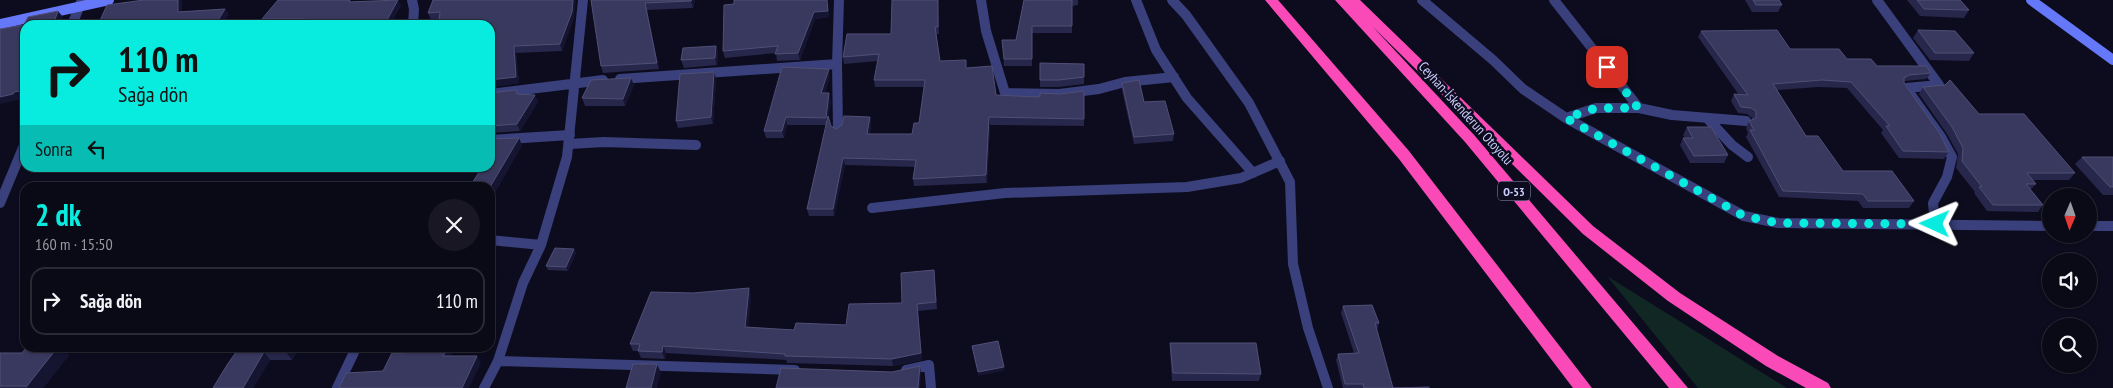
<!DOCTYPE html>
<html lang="tr">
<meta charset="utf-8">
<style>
body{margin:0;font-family:"PT Sans Narrow",sans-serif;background:#181723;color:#f1f3f6;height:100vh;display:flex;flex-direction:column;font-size:19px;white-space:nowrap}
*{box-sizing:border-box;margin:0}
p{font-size:16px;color:#999aa1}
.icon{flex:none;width:28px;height:28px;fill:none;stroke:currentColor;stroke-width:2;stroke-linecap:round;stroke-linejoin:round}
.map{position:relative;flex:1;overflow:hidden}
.panel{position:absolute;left:20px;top:182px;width:475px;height:170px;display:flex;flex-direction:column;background:#0a0916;border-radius:15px;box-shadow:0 1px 4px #0004,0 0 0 1px #2a2a35}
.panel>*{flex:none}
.hud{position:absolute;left:20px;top:20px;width:475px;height:152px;border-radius:15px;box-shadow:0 1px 4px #0004,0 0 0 1px #2a2a35;background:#08ece0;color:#111;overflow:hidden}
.needle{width:32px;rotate:182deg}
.controls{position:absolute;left:2042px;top:188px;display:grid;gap:10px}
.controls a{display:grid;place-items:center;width:55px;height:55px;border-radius:50%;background:#0a0916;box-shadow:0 1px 4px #0004,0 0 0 1px #2a2a35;font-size:25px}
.pin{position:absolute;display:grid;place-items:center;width:42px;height:42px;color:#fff;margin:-21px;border-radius:10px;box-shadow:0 2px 8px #0006}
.me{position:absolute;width:55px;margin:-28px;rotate:271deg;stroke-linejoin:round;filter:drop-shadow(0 0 4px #0008)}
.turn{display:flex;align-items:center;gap:18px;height:105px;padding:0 15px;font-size:22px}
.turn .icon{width:65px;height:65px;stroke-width:2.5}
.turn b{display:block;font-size:35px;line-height:42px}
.then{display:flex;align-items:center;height:48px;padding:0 15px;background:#0003;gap:10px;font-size:19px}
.round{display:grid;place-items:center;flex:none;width:52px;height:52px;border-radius:26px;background:#181723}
.summary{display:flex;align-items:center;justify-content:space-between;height:85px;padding:0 15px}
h1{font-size:30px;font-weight:800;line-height:38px;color:#08ece0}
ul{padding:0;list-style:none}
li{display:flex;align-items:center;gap:15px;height:68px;margin:0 10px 8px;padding:0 5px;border:2px solid #2a2a35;border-radius:15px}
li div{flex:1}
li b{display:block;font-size:19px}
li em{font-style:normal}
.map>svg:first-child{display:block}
.green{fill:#102723}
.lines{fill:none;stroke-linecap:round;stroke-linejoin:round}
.lane{stroke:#39407b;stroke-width:10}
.street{stroke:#39407b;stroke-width:10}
.secondary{stroke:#6578fa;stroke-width:10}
.highway{fill:#f94ab8;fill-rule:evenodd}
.wall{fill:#27264b}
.shaded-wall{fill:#151431}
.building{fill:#39385e;stroke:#504f77}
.route{stroke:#08ece0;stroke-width:9;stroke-dasharray:0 16.2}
.labels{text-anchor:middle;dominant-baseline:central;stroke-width:5;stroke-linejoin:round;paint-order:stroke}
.shield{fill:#0d0c1e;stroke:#9293ba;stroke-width:1}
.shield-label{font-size:12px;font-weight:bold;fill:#cbcdfd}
.street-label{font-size:14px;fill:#cbcdfd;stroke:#0d0c1e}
</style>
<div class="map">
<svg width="2113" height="388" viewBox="0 0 2113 388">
<rect width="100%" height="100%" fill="#0d0c1e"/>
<path class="green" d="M 1607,276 L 1787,388 L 1698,388 Z"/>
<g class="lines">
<path class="lane" d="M 490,140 L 570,135
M 569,144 L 604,142 L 696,145"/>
<path class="street" d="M 412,0 L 414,9 L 413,25
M 981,0 L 986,31 L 1005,93 L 1059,94 L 1099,89 L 1125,82 L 1174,77
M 1136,0 L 1156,50 L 1187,98 L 1253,173
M 1172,0 L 1186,15 L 1249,103 L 1290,182 L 1293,264 L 1308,328 L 1328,388
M 1422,0 L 1493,60 L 1523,89 L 1566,118 L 1744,216 L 1778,223 L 2051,226
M 1554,0 L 1639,108
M 1877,0 L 1939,85 L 1906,88 L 1941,137 L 1952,157 L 1947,177 L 1933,203 L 1935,224
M 72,25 L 82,0
M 620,79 L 837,64
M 490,94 L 603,80
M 1566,118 L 1596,108 L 1639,108 L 1672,115 L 1746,121
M 1707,118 L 1732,145 L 1748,157
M 838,129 L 837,64 L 839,0
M 0,203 L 25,143
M 872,208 L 1005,193 L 1187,187 L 1241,178 L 1280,161
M 2089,226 L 2113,226
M 490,240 L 541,245
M 498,361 L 795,370
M 906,370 L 929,365 L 931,388
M 337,388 L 356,348
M 484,388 L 498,361 L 523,283 L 541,245 L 567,157 L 583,0"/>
<path class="secondary" d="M 2031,0 L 2113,60
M 0,24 L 109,0"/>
<path class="highway" d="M 1265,0 L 1278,0 L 1409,151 L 1592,388 L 1573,388 L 1399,159 Z
M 1335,0 L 1360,0 L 1593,226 L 1680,293 L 1778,356 L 1828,383 L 1831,388 L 1806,388 L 1766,366 L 1668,301 L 1583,234 L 1373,27 L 1475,136 L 1688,388 L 1669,388 L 1465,142 Z"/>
</g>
<path class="wall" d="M 433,0 L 574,18 L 562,51 L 516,53 L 519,83 L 493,87 L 490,81 L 490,25 L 441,25 L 439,21 L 439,19 L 431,20 L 428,13 Z
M 591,0 L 695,0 L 693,8 L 647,10 L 659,69 L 603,73 L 601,66 Z
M 785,0 L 827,0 L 829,17 L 815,19 L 800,60 L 777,61 L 776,53 L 725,58 L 723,51 Z
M 892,0 L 938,0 L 939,34 L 936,34 L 940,61 L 966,68 L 996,95 L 1036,97 L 1084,91 L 1084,126 L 990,125 L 987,183 L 914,186 L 913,179 L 915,167 L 845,165 L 834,216 L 809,216 L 807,209 L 827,125 L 787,125 L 784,138 L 766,138 L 764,131 L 830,76 L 825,93 L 831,101 L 828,117 L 831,126 L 836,129 L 870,117 L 871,124 L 870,134 L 912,134 L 919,123 L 924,87 L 875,87 L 874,80 L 878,61 L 844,64 L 843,57 L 891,34 Z
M 1024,0 L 1078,0 L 1078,5 L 1072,6 L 1072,33 L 1032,33 L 1032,66 L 1004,66 L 1002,40 L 1016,40 Z
M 1745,0 L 1779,0 L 1782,5 L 1778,12 L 1752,12 Z
M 1907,0 L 1960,0 L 1969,10 L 1964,18 L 1920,16 Z
M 354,2 L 401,5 L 390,25 L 265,25 L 262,19 Z
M 1918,30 L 1974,53 L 1969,61 L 1930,60 L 1913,38 Z
M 1701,31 L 1790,49 L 1847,59 L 1877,66 L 1931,73 L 1926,79 L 1905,81 L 1904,82 L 1949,152 L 1944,159 L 1899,158 L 1881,133 L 1883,130 L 1847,88 L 1818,87 L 1777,90 L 1806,136 L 1843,171 L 1914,201 L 1909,208 L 1863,208 L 1858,201 L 1779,197 L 1746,137 L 1748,133 L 1746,128 L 1749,121 L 1752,120 L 1752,118 L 1747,114 L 1738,113 L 1731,101 L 1734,94 L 1739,95 L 1698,37 Z
M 716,46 L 718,53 L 717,65 L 684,68 L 681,60 Z
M 1040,63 L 1084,64 L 1084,84 L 1059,87 L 1040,87 Z
M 714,72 L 716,79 L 713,124 L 678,128 L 676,121 Z
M 1122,83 L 1144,102 L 1174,134 L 1173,141 L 1134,144 L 1122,90 Z
M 634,85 L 625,106 L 585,106 L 582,98 Z
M 1923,87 L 1979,114 L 2075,173 L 2069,180 L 2032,180 L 2036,184 L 2030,190 L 2043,205 L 2038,212 L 1987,211 L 1974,193 L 1975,192 L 1956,168 L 1958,154 L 1947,134 L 1919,94 Z
M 490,93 L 535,95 L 538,102 L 520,131 L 490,133 Z
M 1687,127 L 1728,155 L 1724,163 L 1690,163 L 1680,145 L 1683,138 L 1685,138 L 1683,135 Z
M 522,145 L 494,194 L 490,194 L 490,188 L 471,188 L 470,186 L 480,170 L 434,170 L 433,168 L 490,168 Z
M 2082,157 L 2113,157 L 2113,195 L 2103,195 L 2075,164 Z
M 574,249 L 576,253 L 568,271 L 548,270 L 546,266 Z
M 934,270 L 937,309 L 918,311 L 922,360 L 893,366 L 787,363 L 786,360 L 666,353 L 665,359 L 641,358 L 638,351 L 633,351 L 630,344 L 751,295 L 748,327 L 794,330 L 846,325 L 902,303 Z
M 1343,306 L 1379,323 L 1377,330 L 1393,388 L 1429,388 L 1343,388 L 1336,360 L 1338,354 L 1354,353 L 1341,313 Z
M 1170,343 L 1261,374 L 1259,381 L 1172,381 L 1170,350 Z
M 26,348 L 62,348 L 69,355 L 43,388 L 0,388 L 0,353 L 22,353 Z
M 239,348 L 299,348 L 292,360 L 270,360 L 253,388 L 213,388 Z"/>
<path class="shaded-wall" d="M 178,0 L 182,0 L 182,18 L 178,12 Z
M 398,0 L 401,5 L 390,25 L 387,20 Z
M 573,0 L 576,0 L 574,18 L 562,51 L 560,44 Z
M 692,0 L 695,0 L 693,8 L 691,1 Z
M 827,0 L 829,17 L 815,19 L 800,60 L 798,53 L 814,12 Z
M 645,3 L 647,10 L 659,69 L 657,63 Z
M 225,9 L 229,14 L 222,25 L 215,25 Z
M 58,11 L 63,17 L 60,25 L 53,25 Z
M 514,46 L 516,53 L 519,83 L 493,87 L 490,80 Z
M 716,46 L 718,53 L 717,65 L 715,58 Z
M 829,69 L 830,76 L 823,101 L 821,93 Z
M 714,72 L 716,79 L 713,124 L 711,117 Z
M 631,78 L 634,85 L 625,106 L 623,99 Z
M 25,90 L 25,97 L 20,98 L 19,100 L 0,104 L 0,97 L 14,92 Z
M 829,93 L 831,101 L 827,125 L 826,118 Z
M 535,95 L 538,102 L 520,131 L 517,124 Z
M 786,117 L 787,125 L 784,138 L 782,131 Z
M 870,117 L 871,124 L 868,141 L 867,134 Z
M 989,117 L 990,125 L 987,183 L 986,175 Z
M 519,138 L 522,145 L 494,194 L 490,187 Z
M 843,158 L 845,165 L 834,216 L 833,209 Z
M 54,168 L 97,168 L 59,173 Z
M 574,249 L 576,253 L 568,271 L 566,267 Z
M 493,269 L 497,276 L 490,288 L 490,275 Z
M 749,288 L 751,295 L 748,334 L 745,327 Z
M 917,304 L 922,360 L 893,366 L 892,359 Z
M 663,346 L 666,353 L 665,359 L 662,352 Z
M 57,348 L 62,348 L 69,355 L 43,388 L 29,388 L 27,386 Z
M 289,348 L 299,348 L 292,360 L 286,352 Z
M 448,348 L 455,348 L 447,363 L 443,356 Z
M 264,352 L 270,360 L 253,388 L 243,388 Z
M 477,356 L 481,363 L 469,388 L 462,388 Z
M 657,364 L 661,373 L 657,388 L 651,388 Z
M 920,366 L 921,374 L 920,388 L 918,388 Z
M 1004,367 L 1004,371 L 978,376 L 978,372 Z"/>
<path class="building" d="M 144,0 L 178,0 L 178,12 L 225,9 L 215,25 L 98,25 L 107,5 Z
M 278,0 L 350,0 L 349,2 L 398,0 L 387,20 L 335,23 L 333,25 L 302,25 L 305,19 L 262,19 Z
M 433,0 L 573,0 L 572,12 L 560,44 L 514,46 L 516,77 L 490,80 L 490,25 L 461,25 L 439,21 L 440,12 L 428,13 Z
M 591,0 L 692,0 L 691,1 L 645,3 L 657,63 L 601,66 Z
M 734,0 L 827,0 L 828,11 L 814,12 L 798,53 L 775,54 L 778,46 L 723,51 L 724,5 L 734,4 Z
M 892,0 L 938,0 L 938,27 L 935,27 L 940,61 L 966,60 L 966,68 L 992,66 L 996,95 L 1036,97 L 1040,96 L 1040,93 L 1060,94 L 1084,91 L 1084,119 L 989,117 L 986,175 L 913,179 L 916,160 L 843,158 L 833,209 L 807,209 L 828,116 L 831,126 L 836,129 L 842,125 L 844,116 L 870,117 L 867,134 L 912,134 L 914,123 L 919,123 L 925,80 L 874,80 L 879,54 L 843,57 L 847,34 L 891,34 Z
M 1024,0 L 1072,0 L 1072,26 L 1032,26 L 1032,59 L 1004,59 L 1002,40 L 1016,40 Z
M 1753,0 L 1779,0 L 1782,5 L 1756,5 Z
M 1917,0 L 1960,0 L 1969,10 L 1924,9 Z
M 58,11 L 53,25 L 25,25 L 25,90 L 14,92 L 13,94 L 0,97 L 0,29 L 24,25 L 28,17 Z
M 1777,30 L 1790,49 L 1839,49 L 1847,59 L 1871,59 L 1877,66 L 1926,66 L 1931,73 L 1909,75 L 1904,78 L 1904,83 L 1940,134 L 1949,152 L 1903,151 L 1886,126 L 1890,126 L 1851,82 L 1822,80 L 1773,84 L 1806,136 L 1818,136 L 1843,171 L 1892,171 L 1914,201 L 1868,201 L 1863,194 L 1783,191 L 1750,130 L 1754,130 L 1749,121 L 1756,118 L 1756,111 L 1751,108 L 1741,107 L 1734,94 L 1748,95 L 1701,31 Z
M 1918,30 L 1955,31 L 1974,53 L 1935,53 Z
M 716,46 L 715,58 L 681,60 L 683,48 Z
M 1040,63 L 1084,64 L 1084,77 L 1059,80 L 1040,80 Z
M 782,67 L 829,69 L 821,93 L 829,93 L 826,118 L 786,117 L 782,131 L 764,131 Z
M 714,72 L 711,117 L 676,121 L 680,74 Z
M 631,78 L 623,99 L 582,98 L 591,80 Z
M 1139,80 L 1144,102 L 1165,101 L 1174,134 L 1134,137 L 1122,83 Z
M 1950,80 L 1979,114 L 2024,114 L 2075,173 L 2027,173 L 2036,184 L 2026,184 L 2043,205 L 1993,205 L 1979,187 L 1982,187 L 1962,161 L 1963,148 L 1952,127 L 1923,87 L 1945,85 Z
M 516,90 L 517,94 L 535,95 L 517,124 L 490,126 L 490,93 Z
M 1687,127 L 1711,127 L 1728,155 L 1694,156 L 1683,138 L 1693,138 Z
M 519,138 L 490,187 L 470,186 L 482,168 L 490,168 L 490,139 Z
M 2082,157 L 2113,157 L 2113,187 L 2110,187 Z
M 555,248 L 574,249 L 566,267 L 546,266 Z
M 490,269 L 493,269 L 490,275 Z
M 934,270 L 936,302 L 917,304 L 921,353 L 892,359 L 785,356 L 785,354 L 663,346 L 662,352 L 638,351 L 640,344 L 630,344 L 651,292 L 693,293 L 749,288 L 745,327 L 794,330 L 796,323 L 846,325 L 849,304 L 902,303 L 901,273 Z
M 1372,305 L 1379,323 L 1375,323 L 1393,388 L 1429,387 L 1429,388 L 1364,388 L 1363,384 L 1345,384 L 1338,354 L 1359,353 L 1343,306 Z
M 998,341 L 1004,367 L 978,372 L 972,346 Z
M 1170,343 L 1256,343 L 1261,374 L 1173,373 Z
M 26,348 L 57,348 L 27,386 L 0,386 L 0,353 L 22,353 Z
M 239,348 L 289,348 L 286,352 L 264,352 L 243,388 L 213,388 L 227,365 Z
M 406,348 L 448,348 L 443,356 L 477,356 L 462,388 L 339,388 L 346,373 L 383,371 L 392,353 L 403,353 Z
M 633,364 L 657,364 L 651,388 L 626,388 Z
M 920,366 L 918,388 L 776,388 L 781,368 L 892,372 Z"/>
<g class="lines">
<path class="route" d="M 1607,67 L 1638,108 L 1596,108 L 1566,118 L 1744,216 L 1778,223 L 1935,224"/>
</g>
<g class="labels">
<rect class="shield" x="1498" y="181.5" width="32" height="19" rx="4"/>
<g class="shield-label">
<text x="1514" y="191">O-53</text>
</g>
<g class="street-label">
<text transform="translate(1466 113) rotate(48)">Ceyhan-İskenderun Otoyolu</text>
</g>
</g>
</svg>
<div class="controls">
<a><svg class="needle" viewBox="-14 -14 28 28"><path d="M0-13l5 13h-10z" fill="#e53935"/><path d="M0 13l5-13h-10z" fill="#999aa1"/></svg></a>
<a><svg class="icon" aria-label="sound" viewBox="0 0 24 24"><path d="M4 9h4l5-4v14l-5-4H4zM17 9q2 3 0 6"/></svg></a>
<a><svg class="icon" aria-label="search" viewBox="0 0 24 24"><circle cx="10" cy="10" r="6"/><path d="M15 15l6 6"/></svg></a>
</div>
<div class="pin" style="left:1607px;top:67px;background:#d93025"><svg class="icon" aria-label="arrive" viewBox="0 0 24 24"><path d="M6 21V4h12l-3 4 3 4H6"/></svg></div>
<svg class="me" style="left:1935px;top:224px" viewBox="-20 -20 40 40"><path d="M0-17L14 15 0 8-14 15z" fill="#08ece0" stroke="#fff" stroke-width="4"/></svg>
<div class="hud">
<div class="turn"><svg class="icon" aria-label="right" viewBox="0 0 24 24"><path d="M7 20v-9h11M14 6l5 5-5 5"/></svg><div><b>110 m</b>Sağa dön</div></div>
<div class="then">Sonra<svg class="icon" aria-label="left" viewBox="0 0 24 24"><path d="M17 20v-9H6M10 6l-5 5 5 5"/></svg></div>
</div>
<section class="panel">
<div class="summary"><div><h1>2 dk</h1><p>160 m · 15:50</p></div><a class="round"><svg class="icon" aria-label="close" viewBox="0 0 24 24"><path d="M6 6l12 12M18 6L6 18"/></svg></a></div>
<ul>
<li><svg class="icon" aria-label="right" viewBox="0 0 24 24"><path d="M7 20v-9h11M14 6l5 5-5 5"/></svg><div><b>Sağa dön</b></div><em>110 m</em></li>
</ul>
</section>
</div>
